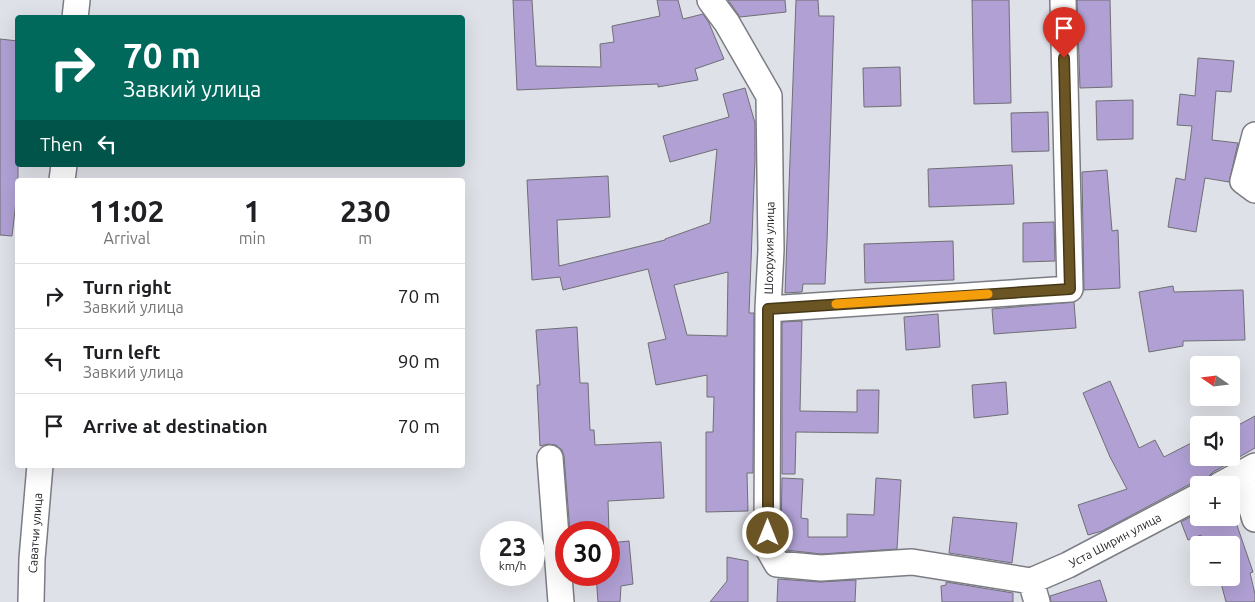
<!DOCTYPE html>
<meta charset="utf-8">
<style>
body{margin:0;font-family:Ubuntu,sans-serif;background:#f6f6f6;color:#202124;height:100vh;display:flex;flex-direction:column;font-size:19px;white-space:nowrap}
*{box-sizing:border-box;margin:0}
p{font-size:16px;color:#757577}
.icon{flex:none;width:28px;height:28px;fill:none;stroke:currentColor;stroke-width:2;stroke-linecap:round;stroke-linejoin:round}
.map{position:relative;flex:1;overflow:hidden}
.side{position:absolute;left:15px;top:178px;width:450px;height:290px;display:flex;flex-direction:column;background:#fff;border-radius:5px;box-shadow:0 5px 20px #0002}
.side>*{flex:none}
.guide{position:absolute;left:15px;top:15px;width:450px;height:152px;border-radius:5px;box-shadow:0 5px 20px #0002;background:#00695c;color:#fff;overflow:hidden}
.needle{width:32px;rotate:284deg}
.buttons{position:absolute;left:1190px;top:356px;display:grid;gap:10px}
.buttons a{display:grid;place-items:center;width:50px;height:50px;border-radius:5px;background:#fff;box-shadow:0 5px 20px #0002;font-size:25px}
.speed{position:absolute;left:480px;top:521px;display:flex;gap:10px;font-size:25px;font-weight:700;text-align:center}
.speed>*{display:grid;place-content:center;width:65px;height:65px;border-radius:50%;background:#fff;box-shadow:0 5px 20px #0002;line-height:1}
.speed small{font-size:12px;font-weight:400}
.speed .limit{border:8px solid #d22;background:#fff;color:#111}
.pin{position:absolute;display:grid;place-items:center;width:42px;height:42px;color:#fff;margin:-51px -21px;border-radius:50% 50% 50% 0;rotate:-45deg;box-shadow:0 0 5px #0007}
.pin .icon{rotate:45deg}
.me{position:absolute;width:55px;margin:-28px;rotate:0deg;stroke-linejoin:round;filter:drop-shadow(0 0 4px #0008)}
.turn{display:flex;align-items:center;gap:18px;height:105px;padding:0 25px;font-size:22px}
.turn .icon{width:65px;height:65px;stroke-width:2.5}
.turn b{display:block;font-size:35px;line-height:42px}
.then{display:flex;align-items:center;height:48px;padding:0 25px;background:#0003;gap:10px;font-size:19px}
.eta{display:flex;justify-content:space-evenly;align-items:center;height:85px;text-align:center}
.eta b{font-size:30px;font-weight:700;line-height:35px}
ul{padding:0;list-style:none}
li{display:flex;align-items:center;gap:15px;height:65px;padding:0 25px;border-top:1px solid #e0e0e0}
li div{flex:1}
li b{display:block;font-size:19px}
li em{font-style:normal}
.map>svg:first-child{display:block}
.building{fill:#b0a0d4;stroke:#706f75;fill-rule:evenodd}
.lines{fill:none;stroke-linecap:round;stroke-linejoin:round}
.minor-casing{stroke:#7c7d84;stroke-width:28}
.minor{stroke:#fff;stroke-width:25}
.route-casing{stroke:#463718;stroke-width:12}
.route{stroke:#6c5525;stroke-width:9}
.slow{stroke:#f59e0b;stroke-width:9}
.labels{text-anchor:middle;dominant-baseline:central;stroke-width:4;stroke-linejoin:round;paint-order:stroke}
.street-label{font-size:12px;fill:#222326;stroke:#fff}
</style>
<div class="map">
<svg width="1255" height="602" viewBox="0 0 1255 602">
<rect width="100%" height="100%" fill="#dfe1e8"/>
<path class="building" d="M 513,0 L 532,0 L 536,66 L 601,67 L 600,44 L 614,42 L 612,26 L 660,16 L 657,0 L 678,0 L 683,19 L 703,14 L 709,23 L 724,59 L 695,69 L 698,80 L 658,87 L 658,84 L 517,90 Z
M 728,0 L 785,0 L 786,12 L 740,17 Z
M 796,0 L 818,0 L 819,16 L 834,16 L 827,242 L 825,284 L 803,284 L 802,292 L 785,293 Z
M 972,0 L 1009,0 L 1011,103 L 974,104 Z
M 1077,0 L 1110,0 L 1112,87 L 1080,88 Z
M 0,39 L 18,41 L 18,184 L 12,236 L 0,235 Z
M 1198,58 L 1234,61 L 1231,92 L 1216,91 L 1212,140 L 1238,143 L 1229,182 L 1205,178 L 1196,232 L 1168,227 L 1176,178 L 1185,180 L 1192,126 L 1177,125 L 1180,94 L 1195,96 Z
M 900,67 L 901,106 L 864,107 L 863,68 Z
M 745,88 L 755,123 L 755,159 L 749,313 L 754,313 L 753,473 L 747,473 L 748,511 L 706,512 L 706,432 L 713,432 L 714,397 L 707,397 L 707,375 L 656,385 L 648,343 L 666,339 L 648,269 L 563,290 L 560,277 L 532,280 L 527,180 L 608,176 L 610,217 L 557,220 L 559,266 L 665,240 L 665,239 L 710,223 L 717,149 L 670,162 L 663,136 L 729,117 L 723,94 ZM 728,272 L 727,336 L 687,335 L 674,285 Z
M 1133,100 L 1133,139 L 1097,140 L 1096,101 Z
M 1048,112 L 1049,151 L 1012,152 L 1011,113 Z
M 1012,165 L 1014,204 L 929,207 L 928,169 Z
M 1107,170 L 1112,231 L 1118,230 L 1120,288 L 1084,290 L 1082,172 Z
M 1054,222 L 1055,261 L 1023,262 L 1023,223 Z
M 953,241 L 954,280 L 865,283 L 864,244 Z
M 1173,286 L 1174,292 L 1243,290 L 1245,340 L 1183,341 L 1183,346 L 1149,352 L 1139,292 Z
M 1074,302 L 1076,328 L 994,334 L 992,309 Z
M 938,314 L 940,347 L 906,350 L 904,317 Z
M 802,321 L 800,411 L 857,412 L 857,390 L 879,390 L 878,433 L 796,432 L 795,474 L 782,474 L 782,322 Z
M 577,327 L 580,383 L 588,383 L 590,430 L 594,430 L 595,445 L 661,442 L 664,498 L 608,501 L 609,532 L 570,532 L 564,456 L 562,450 L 556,445 L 548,444 L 540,446 L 537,385 L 540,385 L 536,330 Z
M 1110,381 L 1139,448 L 1155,440 L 1164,457 L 1199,439 L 1199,458 L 1231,458 L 1231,429 L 1255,416 L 1255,448 L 1213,472 L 1208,477 L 1206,484 L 1199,482 L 1192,483 L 1102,531 L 1088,535 L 1078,505 L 1127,489 L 1110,457 L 1083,393 Z
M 1006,382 L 1008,414 L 974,418 L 972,385 Z
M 782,478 L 803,479 L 801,518 L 808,519 L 808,537 L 847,537 L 847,514 L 874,515 L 876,478 L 901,480 L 897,549 L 821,554 L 786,550 L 783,545 L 781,532 Z
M 1231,508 L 1253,572 L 1250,573 L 1255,594 L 1255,602 L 1226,602 L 1221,583 L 1218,584 L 1215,578 L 1231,578 L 1231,545 L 1204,545 L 1201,535 L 1188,540 L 1181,522 L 1199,512 L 1199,518 L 1231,518 Z
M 953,517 L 1017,523 L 1012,563 L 949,553 Z
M 629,541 L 633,584 L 621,586 L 620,602 L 598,602 L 596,575 L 609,575 L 609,543 Z
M 727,557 L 748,561 L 748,602 L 710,602 L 727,581 Z
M 778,579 L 820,582 L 856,580 L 855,602 L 777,602 Z
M 1100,580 L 1107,602 L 1051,602 L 1050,596 Z
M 946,582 L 1013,593 L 1013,602 L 942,602 L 941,586 L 946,585 Z"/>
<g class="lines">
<defs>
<path id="minor" d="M 710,0 L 727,23 L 769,96 L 771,250 L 768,309 L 767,533 L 769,550 L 777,564 L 821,568 L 912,562 L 1031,581 L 1037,602
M 75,18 L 77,0
M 1255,135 L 1243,181 L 1255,190
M 62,180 L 64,165
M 768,309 L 1070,289 L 1063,0
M 550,458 L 561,602
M 1241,474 L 1255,519
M 1220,485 L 1255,466
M 1031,581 L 1068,565 L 1199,496
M 31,602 L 32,559 L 40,465"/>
</defs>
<use href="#minor" class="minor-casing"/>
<use href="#minor" class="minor"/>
</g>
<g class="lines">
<defs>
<path id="route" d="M 768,533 L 768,309 L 1070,289 L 1064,58"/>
</defs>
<use href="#route" class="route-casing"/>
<use href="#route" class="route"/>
<path class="slow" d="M 836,304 L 988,294"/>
</g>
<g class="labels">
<g class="street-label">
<text transform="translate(769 248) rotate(-89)">Шохрухия улица</text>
<text transform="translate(35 533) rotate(-86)">Саватчи улица</text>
<text transform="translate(1115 540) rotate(-28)">Уста Ширин улица</text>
</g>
</g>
</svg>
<div class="buttons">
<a><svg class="needle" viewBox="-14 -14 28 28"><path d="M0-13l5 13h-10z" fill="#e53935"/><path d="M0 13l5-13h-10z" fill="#757577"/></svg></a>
<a><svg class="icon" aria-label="sound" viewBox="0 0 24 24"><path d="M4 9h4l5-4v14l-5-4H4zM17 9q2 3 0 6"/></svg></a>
<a>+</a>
<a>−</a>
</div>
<div class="speed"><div>23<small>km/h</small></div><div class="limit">30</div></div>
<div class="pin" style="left:1064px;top:58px;background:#d93025"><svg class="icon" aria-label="arrive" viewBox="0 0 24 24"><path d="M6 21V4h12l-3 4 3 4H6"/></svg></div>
<svg class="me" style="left:768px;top:533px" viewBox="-20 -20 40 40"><circle r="17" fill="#6c5525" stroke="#fff" stroke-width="3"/><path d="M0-11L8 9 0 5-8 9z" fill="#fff"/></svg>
<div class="guide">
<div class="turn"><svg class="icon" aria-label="right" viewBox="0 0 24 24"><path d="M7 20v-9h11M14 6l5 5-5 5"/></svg><div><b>70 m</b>Завкий улица</div></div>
<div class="then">Then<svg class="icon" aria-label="left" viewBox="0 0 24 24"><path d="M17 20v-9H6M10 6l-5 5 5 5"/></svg></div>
</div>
<section class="side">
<div class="eta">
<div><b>11:02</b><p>Arrival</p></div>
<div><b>1</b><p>min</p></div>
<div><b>230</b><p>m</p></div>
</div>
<ul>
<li><svg class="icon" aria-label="right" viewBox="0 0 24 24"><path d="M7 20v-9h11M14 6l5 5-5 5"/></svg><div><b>Turn right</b><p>Завкий улица</p></div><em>70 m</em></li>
<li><svg class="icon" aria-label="left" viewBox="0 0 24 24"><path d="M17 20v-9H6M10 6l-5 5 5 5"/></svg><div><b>Turn left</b><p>Завкий улица</p></div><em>90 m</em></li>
<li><svg class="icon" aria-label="arrive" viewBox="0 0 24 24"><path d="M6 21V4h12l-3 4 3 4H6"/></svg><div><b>Arrive at destination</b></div><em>70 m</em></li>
</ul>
</section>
</div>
